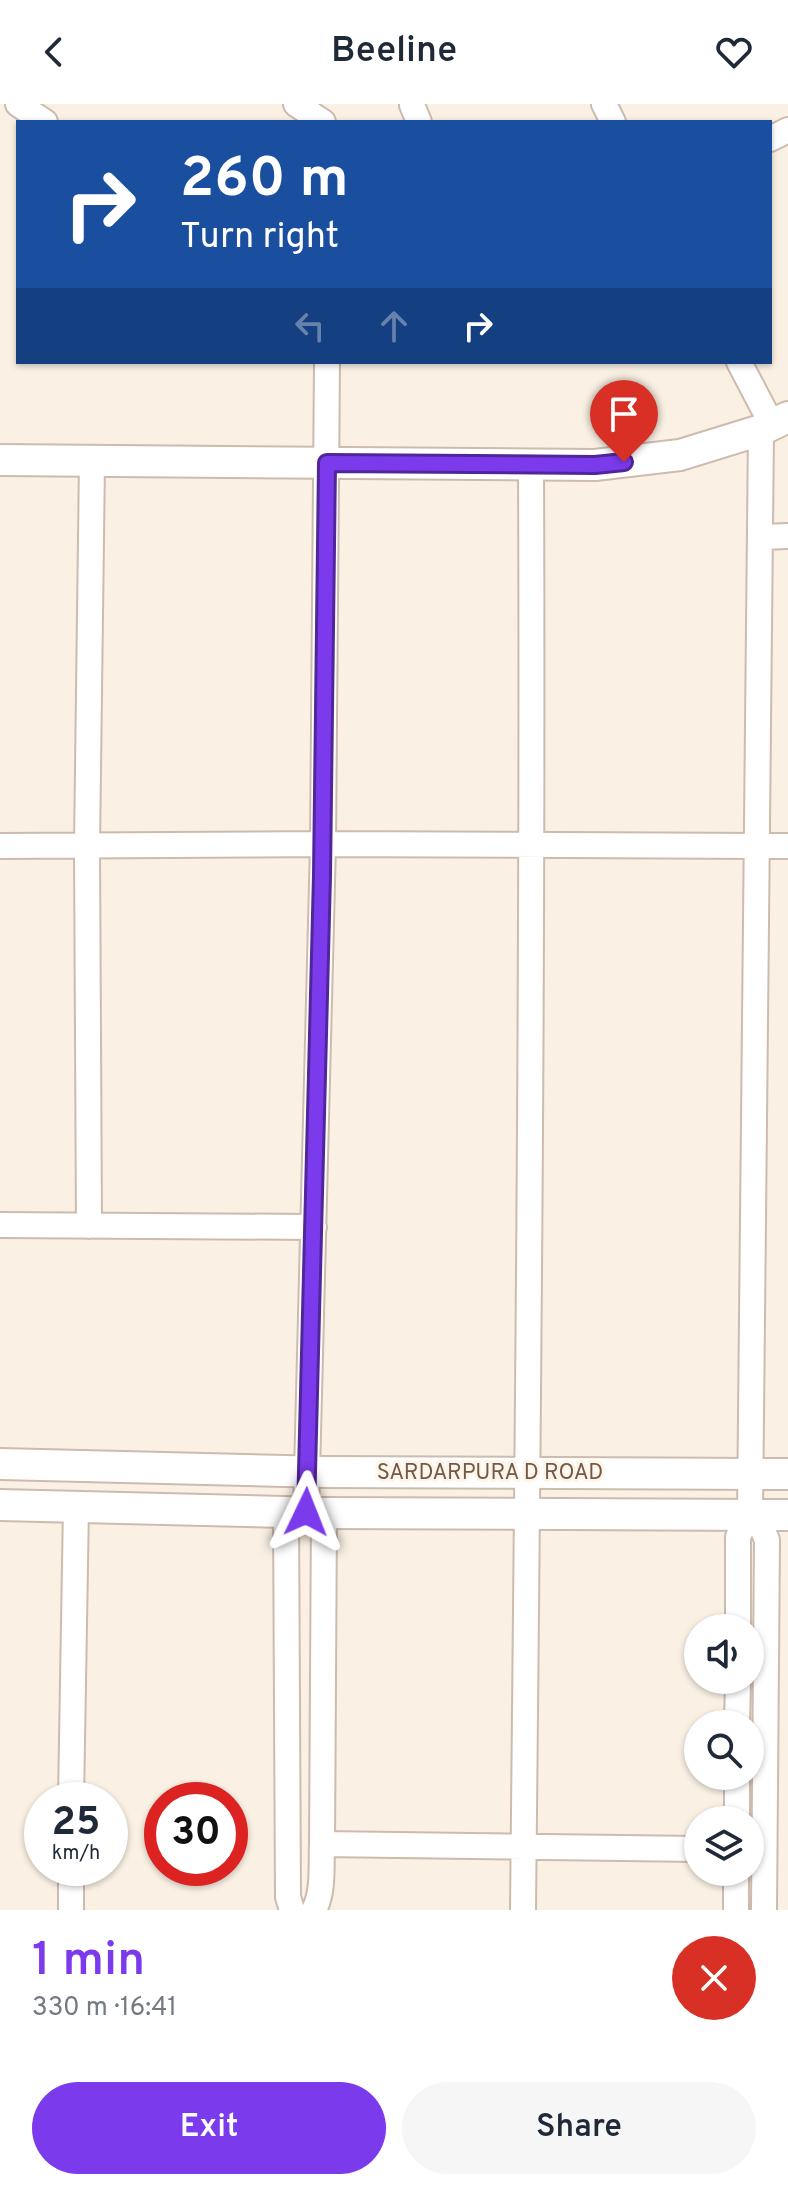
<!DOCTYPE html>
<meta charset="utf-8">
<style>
body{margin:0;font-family:Overpass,sans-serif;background:#f6f6f7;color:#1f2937;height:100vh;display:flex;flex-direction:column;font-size:30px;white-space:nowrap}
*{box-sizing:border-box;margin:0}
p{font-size:26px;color:#747a83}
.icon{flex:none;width:44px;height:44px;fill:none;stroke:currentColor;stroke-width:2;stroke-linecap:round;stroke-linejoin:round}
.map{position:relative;height:1806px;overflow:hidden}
.drawer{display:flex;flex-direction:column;background:#fff;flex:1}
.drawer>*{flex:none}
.banner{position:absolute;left:16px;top:16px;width:756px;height:244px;border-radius:0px;box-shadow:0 2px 6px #0004;background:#1a4fa0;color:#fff;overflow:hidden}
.controls{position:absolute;left:684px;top:1510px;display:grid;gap:16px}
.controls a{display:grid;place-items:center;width:80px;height:80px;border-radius:50%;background:#fff;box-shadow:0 2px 6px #0004;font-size:40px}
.speed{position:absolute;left:24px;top:1678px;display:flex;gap:16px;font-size:40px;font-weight:700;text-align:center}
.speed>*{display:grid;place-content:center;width:104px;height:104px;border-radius:50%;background:#fff;box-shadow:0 2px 6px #0004;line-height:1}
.speed small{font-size:20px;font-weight:400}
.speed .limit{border:12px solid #d22;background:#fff;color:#111}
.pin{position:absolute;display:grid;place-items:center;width:68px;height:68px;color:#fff;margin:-82px -34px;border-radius:50% 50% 50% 0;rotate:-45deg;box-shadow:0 0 8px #0007}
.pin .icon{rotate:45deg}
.me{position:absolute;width:88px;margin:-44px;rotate:2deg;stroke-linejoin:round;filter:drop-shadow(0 0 6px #0008)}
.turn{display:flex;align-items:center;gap:28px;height:168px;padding:0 32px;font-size:36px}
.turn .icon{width:104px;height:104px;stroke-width:2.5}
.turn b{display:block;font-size:56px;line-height:68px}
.lanes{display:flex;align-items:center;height:76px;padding:0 32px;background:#0003;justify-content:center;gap:40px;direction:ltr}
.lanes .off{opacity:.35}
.round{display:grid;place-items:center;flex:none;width:84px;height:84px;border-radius:42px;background:#f6f6f7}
.summary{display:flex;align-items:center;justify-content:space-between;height:136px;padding:0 32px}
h1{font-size:48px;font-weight:600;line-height:60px;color:#7c3aed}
.action{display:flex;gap:16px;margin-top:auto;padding:16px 32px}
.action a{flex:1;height:92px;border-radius:48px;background:#7c3aed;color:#fff;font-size:32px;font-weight:600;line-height:92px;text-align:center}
.action a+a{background:#f6f6f7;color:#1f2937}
header{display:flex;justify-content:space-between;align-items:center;height:104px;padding:0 32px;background:#fff;font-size:36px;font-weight:600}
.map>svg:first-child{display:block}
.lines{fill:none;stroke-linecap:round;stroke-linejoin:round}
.minor-casing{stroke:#cdbbae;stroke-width:28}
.tertiary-casing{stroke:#cdbbae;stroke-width:34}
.minor{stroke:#fff;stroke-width:24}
.tertiary{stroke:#fff;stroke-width:30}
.route-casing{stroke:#51269a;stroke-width:20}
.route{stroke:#7c3aed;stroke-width:14}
.labels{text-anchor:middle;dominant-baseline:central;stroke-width:6;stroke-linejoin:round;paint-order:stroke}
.street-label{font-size:22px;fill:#71584b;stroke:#fef5e9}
</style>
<header><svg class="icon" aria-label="back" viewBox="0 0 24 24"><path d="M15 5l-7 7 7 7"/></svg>Beeline<svg class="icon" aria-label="heart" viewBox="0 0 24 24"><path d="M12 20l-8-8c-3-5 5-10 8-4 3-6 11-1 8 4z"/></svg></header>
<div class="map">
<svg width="788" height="1806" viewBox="0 0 788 1806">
<rect width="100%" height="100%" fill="#faf1e4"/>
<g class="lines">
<defs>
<path id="minor" d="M 18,0 L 45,18
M 296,0 L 323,18
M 604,0 L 613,18
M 412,1 L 419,18
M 770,35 L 788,26
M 739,258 L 772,321
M 761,433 L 788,432
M 0,742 L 323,740 L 788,742
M 0,1121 L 314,1123
M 89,1122 L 87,742 L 92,357
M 286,1408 L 288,1793 L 292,1806
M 306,1408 L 323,740 L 327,258
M 750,1411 L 761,1422 L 767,1436 L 764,1806
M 738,1524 L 738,1433 L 743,1422 L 750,1411 L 761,326
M 737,1620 L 738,1576
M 71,1696 L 76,1402
M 737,1716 L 737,1672
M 322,1740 L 698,1745
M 71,1806 L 71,1764
M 314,1806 C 324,1787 321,1761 322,1740 L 324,1409
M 523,1806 C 528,1324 533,842 531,361
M 736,1806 L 736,1768"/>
<path id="tertiary" d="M 0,356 L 595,361 L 680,351 L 761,326 L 788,313
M 0,1360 L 325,1368 L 788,1370
M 0,1401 L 324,1409 L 788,1411"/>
</defs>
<use href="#minor" class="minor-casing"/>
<use href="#tertiary" class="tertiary-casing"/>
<use href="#minor" class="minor"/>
<use href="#tertiary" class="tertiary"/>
</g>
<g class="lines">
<defs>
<path id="route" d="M 306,1408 L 322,771 L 327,359 L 595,361 L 624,358"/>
</defs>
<use href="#route" class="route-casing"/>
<use href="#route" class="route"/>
</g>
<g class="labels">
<g class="street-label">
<text x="490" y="1369">SARDARPURA D ROAD</text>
</g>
</g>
</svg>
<div class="controls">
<a><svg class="icon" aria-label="sound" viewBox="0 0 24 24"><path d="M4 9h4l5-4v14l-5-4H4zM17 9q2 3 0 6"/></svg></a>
<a><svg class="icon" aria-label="search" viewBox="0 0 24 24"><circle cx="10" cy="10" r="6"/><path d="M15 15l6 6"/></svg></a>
<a><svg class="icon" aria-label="layers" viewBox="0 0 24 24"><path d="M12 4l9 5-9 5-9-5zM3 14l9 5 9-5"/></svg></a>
</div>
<div class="speed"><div>25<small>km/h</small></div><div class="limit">30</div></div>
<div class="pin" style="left:624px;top:358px;background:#d93025"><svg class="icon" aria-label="arrive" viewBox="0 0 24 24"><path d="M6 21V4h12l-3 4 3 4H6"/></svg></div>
<svg class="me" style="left:306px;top:1408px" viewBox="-20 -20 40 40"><path d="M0-17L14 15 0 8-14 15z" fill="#7c3aed" stroke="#fff" stroke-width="4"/></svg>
<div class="banner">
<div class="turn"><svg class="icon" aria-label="right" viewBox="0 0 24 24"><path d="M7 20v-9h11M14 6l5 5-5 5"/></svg><div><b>260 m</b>Turn right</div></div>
<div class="lanes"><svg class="icon off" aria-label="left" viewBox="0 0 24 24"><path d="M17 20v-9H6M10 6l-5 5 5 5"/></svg><svg class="icon off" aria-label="ahead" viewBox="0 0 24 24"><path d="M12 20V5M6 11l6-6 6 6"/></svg><svg class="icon" aria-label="right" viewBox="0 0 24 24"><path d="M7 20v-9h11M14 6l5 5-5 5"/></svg></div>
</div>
</div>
<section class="drawer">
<div class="summary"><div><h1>1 min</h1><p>330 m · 16:41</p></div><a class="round" style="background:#d93025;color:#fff"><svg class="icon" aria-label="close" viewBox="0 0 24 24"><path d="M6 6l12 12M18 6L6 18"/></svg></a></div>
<div class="action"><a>Exit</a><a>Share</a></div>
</section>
